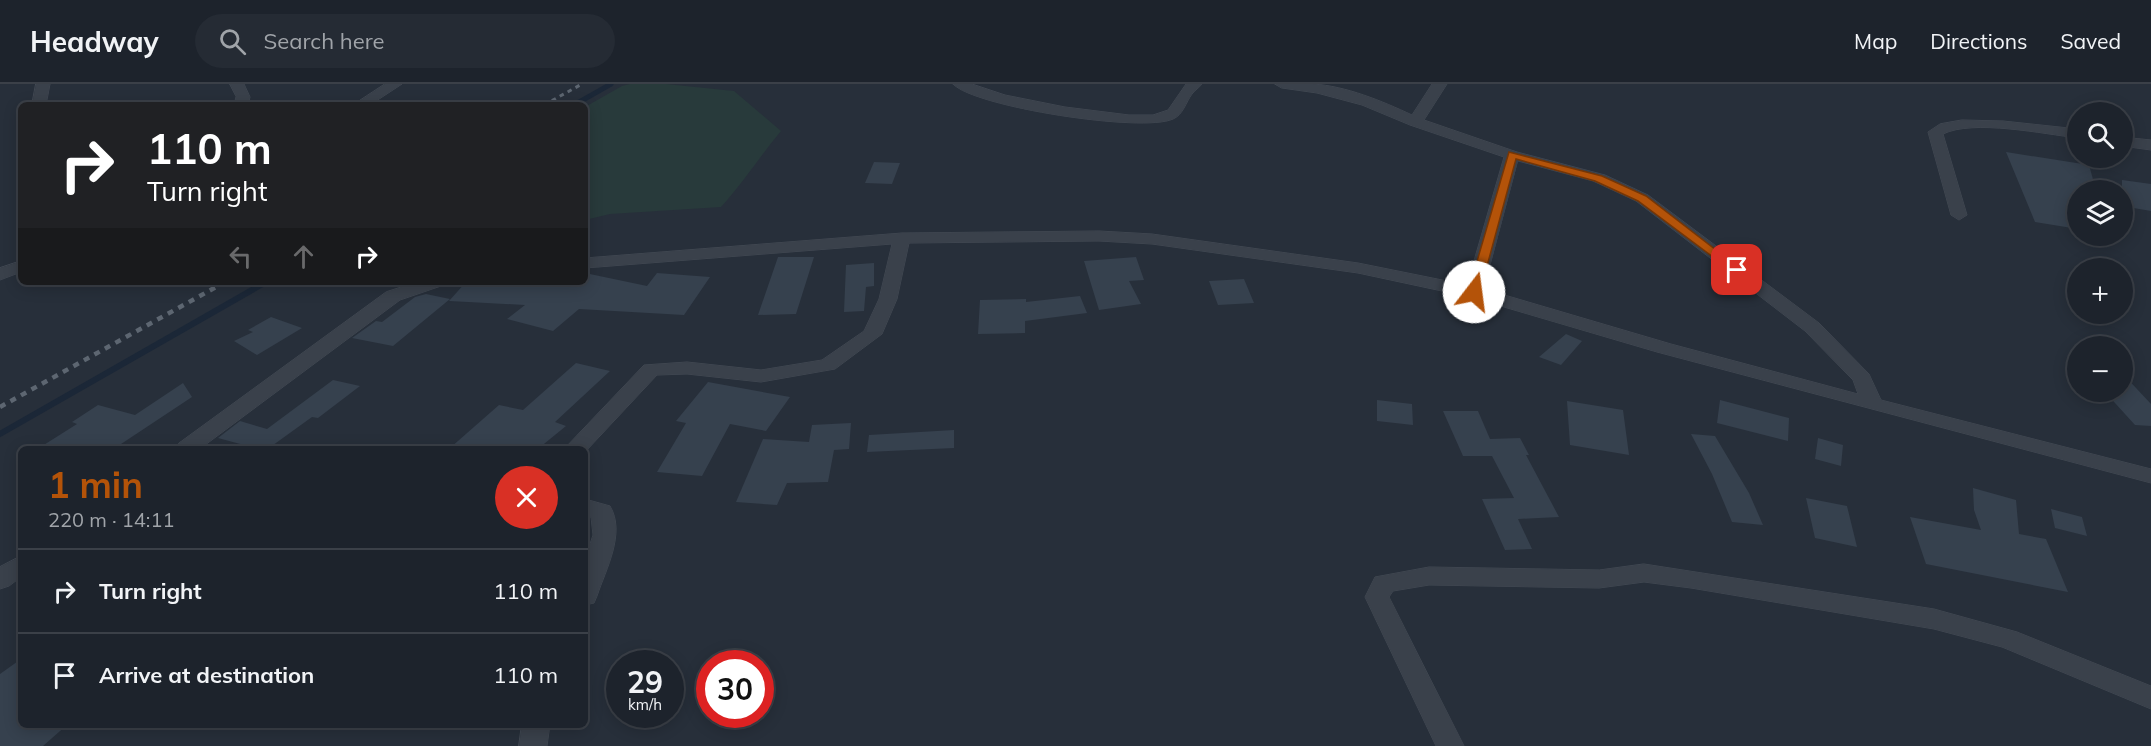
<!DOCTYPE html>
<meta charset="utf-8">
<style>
body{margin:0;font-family:Mulish,sans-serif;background:#252b34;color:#f1f3f6;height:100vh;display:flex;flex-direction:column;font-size:22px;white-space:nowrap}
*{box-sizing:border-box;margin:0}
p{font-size:20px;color:#a0a4a9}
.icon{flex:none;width:33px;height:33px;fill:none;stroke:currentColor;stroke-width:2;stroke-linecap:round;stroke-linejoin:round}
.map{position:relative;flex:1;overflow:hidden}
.side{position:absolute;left:18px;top:362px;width:570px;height:282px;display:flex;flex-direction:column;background:#1d232c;border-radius:9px;box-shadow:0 3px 15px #0003,0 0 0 2px #3b4048}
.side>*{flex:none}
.top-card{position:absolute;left:18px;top:18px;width:570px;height:183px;border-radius:9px;box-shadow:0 3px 15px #0003,0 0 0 2px #3b4048;background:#202124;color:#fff;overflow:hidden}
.controls{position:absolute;left:2067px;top:18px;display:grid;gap:12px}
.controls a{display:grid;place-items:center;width:66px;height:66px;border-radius:50%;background:#1d232c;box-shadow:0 3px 15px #0003,0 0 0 2px #3b4048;font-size:30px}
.speed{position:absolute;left:606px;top:566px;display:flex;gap:12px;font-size:30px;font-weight:700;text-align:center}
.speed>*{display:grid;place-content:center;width:78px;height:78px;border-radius:50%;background:#1d232c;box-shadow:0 3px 15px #0003,0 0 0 2px #3b4048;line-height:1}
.speed small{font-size:15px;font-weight:400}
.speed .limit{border:9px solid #d22;background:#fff;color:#111}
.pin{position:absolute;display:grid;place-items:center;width:51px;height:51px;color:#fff;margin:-26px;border-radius:12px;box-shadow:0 3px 9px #0006}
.me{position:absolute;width:66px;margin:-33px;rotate:15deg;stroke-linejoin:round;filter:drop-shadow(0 0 4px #0008)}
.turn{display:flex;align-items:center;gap:21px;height:126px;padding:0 30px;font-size:27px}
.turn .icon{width:78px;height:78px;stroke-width:2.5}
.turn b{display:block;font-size:42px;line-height:51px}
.lanes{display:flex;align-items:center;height:57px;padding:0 30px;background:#0003;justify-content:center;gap:30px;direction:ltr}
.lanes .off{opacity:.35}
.round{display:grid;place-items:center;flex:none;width:63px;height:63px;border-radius:32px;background:#252b34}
.head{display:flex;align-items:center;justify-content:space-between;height:102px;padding:0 30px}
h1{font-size:36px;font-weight:700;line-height:45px;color:#b45309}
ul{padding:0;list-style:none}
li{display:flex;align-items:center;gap:18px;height:84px;padding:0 30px;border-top:2px solid #3b4048}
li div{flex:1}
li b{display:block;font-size:22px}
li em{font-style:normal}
header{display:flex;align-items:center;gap:36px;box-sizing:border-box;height:84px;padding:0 30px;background:#1d232c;border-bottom:2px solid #3b4048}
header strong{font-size:28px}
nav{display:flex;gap:33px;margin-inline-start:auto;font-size:21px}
.search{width:420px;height:54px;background:#252b34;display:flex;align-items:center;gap:15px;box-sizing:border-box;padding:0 21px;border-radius:33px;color:#a0a4a9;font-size:22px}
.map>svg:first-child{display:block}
.green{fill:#283a3b}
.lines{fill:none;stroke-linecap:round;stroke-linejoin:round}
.stream-far1{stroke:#1b2737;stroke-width:5}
.stream{stroke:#1b2737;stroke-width:6}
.building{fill:#36414e}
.minor-casing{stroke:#434a54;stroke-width:1}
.minor{fill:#3a414b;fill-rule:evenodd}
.rail-far1{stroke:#5d6671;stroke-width:3;stroke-dasharray:4.5 4.5;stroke-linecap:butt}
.rail{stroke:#5d6671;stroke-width:4.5;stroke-dasharray:6 6;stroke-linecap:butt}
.route{fill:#b45309;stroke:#753606;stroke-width:1.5}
</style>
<header>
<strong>Headway</strong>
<div class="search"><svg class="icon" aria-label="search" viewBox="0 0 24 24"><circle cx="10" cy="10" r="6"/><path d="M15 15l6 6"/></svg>Search here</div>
<nav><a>Map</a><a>Directions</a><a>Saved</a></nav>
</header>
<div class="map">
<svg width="2151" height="662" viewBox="0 0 2151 662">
<rect width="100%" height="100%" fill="#272f3a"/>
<path class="green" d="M 630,0 L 666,0 L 734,7 L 781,47 C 760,72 743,99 721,123 L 610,130 L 585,136 L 585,23 L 622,2 Z"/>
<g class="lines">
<path class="stream-far1" d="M 574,21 L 611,0"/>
<path class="stream" d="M 0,350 L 266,198"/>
</g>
<path class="building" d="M 2006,68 L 2089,81 L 2096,106 L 2078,106 L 2078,145 L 2035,138 Z
M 874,78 L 900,79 L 892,100 L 865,99 Z
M 2122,96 L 2151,100 L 2151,127 L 2122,122 Z
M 778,173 L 814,173 L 796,230 L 758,231 Z
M 1136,173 L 1144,196 L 1129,197 L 1141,220 L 1099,226 L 1084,177 Z
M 874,179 L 874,202 L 866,203 L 864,227 L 844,228 L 846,181 Z
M 585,189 L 647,202 L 657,189 L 710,193 L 684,231 L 579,225 L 553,247 L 507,235 L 525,221 L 449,217 L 466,198 L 585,198 Z
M 1244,195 L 1254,219 L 1218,221 L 1209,197 Z
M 426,210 L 450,215 L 393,262 L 352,254 L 376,237 L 382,238 L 415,213 Z
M 1080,212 L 1087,229 L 1025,237 L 1025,249 L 978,250 L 980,216 L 1026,215 L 1026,218 Z
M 271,233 L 302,244 L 257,271 L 234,257 L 253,248 L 248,246 Z
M 1566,250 L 1582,257 L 1561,281 L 1539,273 Z
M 576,279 L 610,287 L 555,338 L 566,342 L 539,364 L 450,364 L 499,321 L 523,326 Z
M 2122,289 L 2151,320 L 2151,342 L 2135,341 L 2105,308 L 2122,308 Z
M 333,296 L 360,302 L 318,334 L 312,333 L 269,364 L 255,364 L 218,354 L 240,337 L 267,345 Z
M 708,298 L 790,313 L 766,347 L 730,340 L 702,392 L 657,388 L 686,339 L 676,337 Z
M 183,299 L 192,313 L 115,364 L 39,364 L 77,340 L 72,338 L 98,321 L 135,331 Z
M 1377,316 L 1412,320 L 1413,341 L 1377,337 Z
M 1720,316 L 1789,334 L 1788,357 L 1717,339 Z
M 1567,317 L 1623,326 L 1629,371 L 1570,361 Z
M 1443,327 L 1478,327 L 1490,355 L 1520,354 L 1529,371 L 1526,371 L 1559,433 L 1518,435 L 1532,465 L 1505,466 L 1482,415 L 1514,414 L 1492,372 L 1463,372 Z
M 851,339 L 849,365 L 834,366 L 828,398 L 787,399 L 777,421 L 736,418 L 763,355 L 809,358 L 812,341 Z
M 954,346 L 954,364 L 867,368 L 869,351 Z
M 1691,350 L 1715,352 L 1749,409 L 1763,441 L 1732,438 L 1712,390 Z
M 1818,354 L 1843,361 L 1841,382 L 1815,375 Z
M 1973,404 L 2016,416 L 2019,450 L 2046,455 L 2068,508 L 1926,480 L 1910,433 L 1981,446 L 1974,426 Z
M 1806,414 L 1847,422 L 1857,463 L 1815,454 Z
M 2051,425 L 2082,433 L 2087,452 L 2055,444 Z
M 21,575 L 21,640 L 68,640 L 43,662 L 0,662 L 0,590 Z"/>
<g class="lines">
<defs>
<path id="minor" d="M 36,0 L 50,0 L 46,21 L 32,21 Z
M 230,0 L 244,0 L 250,13 L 248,21 L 234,21 L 236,13 Z
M 385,0 L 402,0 L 370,21 L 353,21 Z
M 953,0 L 972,0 L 1005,11 L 1065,23 L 1129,31 L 1153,31 L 1168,26 L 1186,0 L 1202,0 C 1199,4 1195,6 1192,10 C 1186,18 1183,31 1173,35 C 1143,49 974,23 953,0 Z
M 1275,0 C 1288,0 1301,0 1313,0 C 1346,2 1382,17 1412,31 L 1432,0 L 1447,0 L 1424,36 L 1517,68 L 1605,91 L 1648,111 L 1819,239 L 1869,290 L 1881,316 L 2151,385 L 2151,399 L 1657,268 L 1470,213 L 1358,189 L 1152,160 L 1099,157 L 909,159 L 897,215 L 882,250 L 835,285 L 761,298 L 687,290 L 657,291 L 585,368 L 585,364 L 565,364 L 644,281 L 687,278 L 761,286 L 822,276 L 864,247 L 879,215 L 892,160 L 585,184 L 585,174 L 902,149 L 1099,147 L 1152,150 L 1358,179 L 1467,201 L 1504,73 L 1410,41 L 1362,21 L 1317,9 L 1282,4 ZM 1518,77 L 1593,97 L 1636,117 L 1805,247 L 1853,296 L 1858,310 L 1671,260 L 1484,205 Z
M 1962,36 L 2003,37 L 2078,45 L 2078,54 C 2044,50 1973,35 1943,50 L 1967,131 L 1959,136 L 1951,131 L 1928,48 L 1940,40 Z
M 2122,53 L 2151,56 L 2151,66 L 2122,62 Z
M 21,177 L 21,188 L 0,196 L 0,184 Z
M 417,198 L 444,198 L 441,202 L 400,216 L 201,364 L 176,364 L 179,359 L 386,208 Z
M 585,415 L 610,422 C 626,449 606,485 597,512 L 594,519 L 585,521 L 585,475 L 593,451 L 591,433 L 585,431 Z
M 21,472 L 21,493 L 9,502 L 0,505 L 0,483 Z
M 1644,480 L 1934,525 L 2017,548 L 2151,602 L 2151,625 L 2002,563 L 1934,545 L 1691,504 L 1644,498 L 1599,504 L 1429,501 L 1393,507 L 1389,513 L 1464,662 L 1436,662 L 1365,513 L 1375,493 L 1429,483 L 1599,486 Z
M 522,640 L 550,640 L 547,662 L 519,662 Z"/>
</defs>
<use href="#minor" class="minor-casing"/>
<use href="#minor" class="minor"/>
<path class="rail-far1" d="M 544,21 L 582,0"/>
<path class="rail" d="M 0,323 L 225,198"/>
</g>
<path class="route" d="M 1509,68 L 1602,92 L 1646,112 L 1742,186 L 1737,189 L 1733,188 L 1638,117 L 1595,97 L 1516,75 L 1480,208 L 1474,212 L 1470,211 L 1468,208 Z"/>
</svg>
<div class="controls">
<a><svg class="icon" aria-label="search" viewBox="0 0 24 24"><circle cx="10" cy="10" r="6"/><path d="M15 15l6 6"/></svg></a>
<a><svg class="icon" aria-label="layers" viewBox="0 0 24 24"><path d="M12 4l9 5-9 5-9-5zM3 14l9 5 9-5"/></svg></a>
<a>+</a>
<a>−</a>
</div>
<div class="speed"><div>29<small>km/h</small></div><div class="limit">30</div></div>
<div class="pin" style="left:1737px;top:186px;background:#d93025"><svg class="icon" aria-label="arrive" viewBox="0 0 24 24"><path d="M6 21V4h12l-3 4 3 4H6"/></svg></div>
<svg class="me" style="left:1474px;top:208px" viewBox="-20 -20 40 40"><circle r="19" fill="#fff"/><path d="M0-13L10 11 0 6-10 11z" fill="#b45309"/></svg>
<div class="top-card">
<div class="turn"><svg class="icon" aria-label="right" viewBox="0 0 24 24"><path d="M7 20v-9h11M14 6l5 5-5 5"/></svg><div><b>110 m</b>Turn right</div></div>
<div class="lanes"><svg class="icon off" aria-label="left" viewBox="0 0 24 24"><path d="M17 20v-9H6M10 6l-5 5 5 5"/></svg><svg class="icon off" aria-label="ahead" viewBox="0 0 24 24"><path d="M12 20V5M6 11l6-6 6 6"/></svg><svg class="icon" aria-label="right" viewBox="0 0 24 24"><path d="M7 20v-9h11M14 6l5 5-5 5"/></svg></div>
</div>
<section class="side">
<div class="head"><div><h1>1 min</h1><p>220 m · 14:11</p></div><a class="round" style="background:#d93025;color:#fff"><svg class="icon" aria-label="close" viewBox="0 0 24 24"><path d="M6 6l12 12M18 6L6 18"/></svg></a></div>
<ul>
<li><svg class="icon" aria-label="right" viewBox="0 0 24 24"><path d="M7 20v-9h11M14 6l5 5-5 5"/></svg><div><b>Turn right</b></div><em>110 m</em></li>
<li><svg class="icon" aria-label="arrive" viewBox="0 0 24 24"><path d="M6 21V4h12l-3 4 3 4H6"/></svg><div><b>Arrive at destination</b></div><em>110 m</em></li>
</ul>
</section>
</div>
